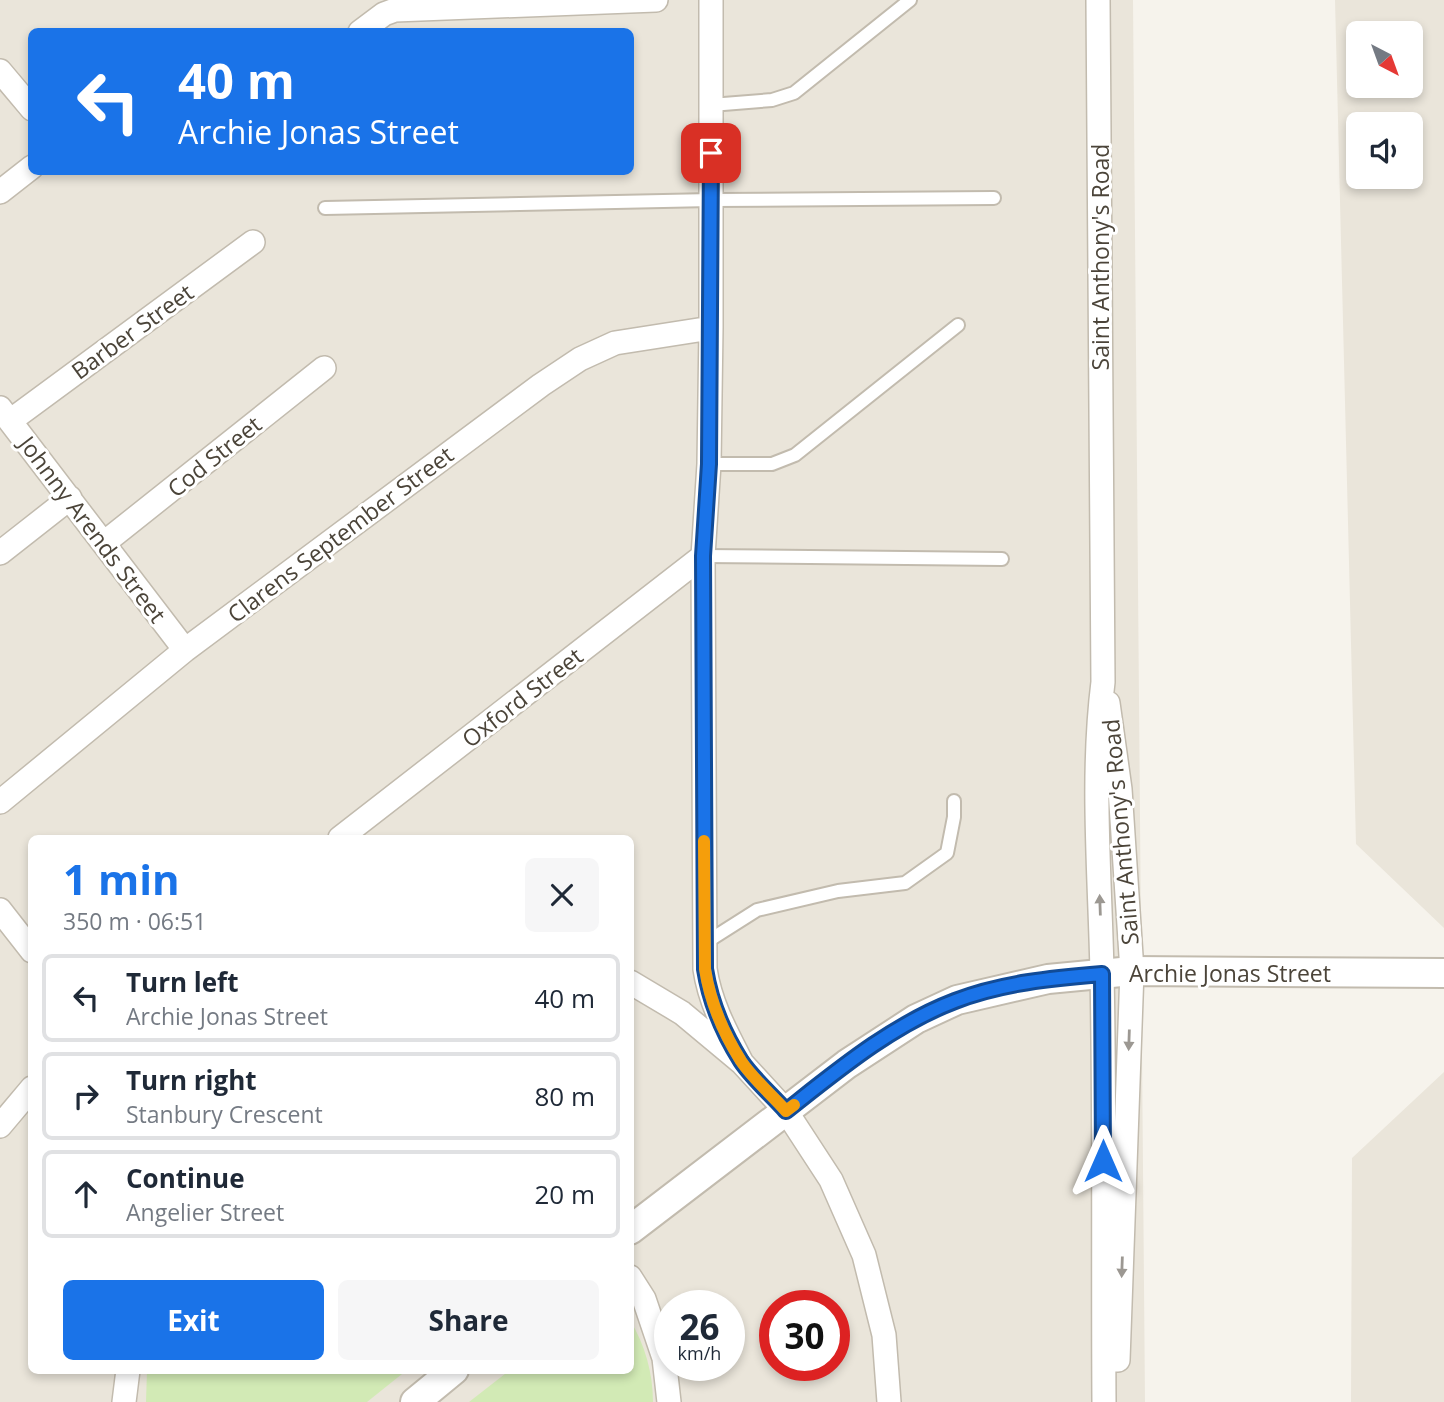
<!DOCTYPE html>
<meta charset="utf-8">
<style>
body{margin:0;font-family:"Open Sans",sans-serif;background:#f6f6f7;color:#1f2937;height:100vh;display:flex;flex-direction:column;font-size:26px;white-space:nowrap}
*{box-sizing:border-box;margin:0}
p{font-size:23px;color:#747a83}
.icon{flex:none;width:38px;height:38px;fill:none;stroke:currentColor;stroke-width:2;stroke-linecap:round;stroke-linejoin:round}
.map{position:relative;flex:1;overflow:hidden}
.sheet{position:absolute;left:28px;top:835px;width:606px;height:539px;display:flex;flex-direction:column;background:#fff;border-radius:10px;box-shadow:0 4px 10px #0003}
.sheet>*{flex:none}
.top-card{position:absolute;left:28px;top:28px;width:606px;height:147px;border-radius:10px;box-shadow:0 4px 10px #0003;background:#1a73e8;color:#fff;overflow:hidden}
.needle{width:46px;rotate:139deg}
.controls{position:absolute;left:1346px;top:21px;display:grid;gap:14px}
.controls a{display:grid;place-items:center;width:77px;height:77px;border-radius:10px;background:#fff;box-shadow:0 4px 10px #0003;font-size:35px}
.speed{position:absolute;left:654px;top:1290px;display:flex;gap:14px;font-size:35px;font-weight:700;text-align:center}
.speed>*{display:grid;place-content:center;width:91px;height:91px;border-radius:50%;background:#fff;box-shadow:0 4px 10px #0003;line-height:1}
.speed small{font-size:18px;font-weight:400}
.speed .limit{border:10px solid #d22;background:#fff;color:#111}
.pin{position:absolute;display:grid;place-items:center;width:60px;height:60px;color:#fff;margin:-30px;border-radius:14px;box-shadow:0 4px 10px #0006}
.me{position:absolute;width:77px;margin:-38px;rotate:0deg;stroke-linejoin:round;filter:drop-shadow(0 0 5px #0008)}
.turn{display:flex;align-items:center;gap:24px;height:147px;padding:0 35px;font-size:32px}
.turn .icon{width:91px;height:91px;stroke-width:2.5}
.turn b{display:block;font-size:49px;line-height:60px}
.round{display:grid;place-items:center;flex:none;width:74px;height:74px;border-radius:10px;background:#f6f6f7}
.head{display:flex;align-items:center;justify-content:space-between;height:119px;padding:0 35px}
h1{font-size:42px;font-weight:700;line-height:52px;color:#1a73e8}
.primary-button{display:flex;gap:14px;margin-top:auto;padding:14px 35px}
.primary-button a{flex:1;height:80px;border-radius:10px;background:#1a73e8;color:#fff;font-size:28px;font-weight:700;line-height:80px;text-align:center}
.primary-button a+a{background:#f6f6f7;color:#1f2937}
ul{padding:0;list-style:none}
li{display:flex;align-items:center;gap:21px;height:88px;margin:0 14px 10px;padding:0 21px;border:4px solid #e0e1e3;border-radius:10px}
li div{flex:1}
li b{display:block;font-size:26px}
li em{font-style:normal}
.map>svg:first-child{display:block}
.residential{fill:#eae5da;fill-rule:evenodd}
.green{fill:#d2eab5}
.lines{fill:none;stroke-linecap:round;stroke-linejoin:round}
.service-casing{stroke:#c2bbae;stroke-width:16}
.minor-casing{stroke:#c2bbae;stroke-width:26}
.tertiary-casing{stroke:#c2bbae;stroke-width:32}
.service{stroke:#fff;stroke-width:12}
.minor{stroke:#fff;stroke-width:23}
.tertiary{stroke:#fff;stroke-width:28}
.oneway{fill:#9c9892}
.route-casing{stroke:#114b97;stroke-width:18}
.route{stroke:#1a73e8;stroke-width:12}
.slow{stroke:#f59e0b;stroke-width:12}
.labels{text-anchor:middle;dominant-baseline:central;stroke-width:6;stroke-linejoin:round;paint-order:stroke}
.street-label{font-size:23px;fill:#4b4439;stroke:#fff}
</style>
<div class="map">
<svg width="1444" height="1402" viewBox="0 0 1444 1402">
<rect width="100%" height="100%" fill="#f6f3ec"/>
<path class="residential" d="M 0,0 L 1133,0 L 1145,1402 L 0,1402 ZM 32,32 L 630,32 L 630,172 L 32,172 ZM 32,838 L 630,838 L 630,1370 L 32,1370 ZM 670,1306 L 730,1306 L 730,1365 L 670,1365 ZM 775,1306 L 835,1306 L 835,1365 L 775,1365 Z
M 1335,0 L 1444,0 L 1444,928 L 1356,844 ZM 1358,33 L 1410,33 L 1410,86 L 1358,86 ZM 1358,124 L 1410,124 L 1410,177 L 1358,177 Z
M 1444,1072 L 1444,1402 L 1351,1402 L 1352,1158 Z"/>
<path class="green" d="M 630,1320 C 645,1345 653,1373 653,1402 L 469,1402 L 510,1370 L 630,1370 Z
M 147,1370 L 407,1370 L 367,1402 L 146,1402 Z"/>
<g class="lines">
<defs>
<path id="service" d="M 711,105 L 772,100 L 794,93 L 910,0
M 325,208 L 711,200 L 994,198
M 709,464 L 772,464 L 795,455 L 958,325
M 703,556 L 1002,559
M 705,943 L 757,910 L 838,891 L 905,883 L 947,853 L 954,817 L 954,801"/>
<path id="minor" d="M 711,0 L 711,328 L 709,464 L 703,556 L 705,969 C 710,1003 726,1032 742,1063
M 1098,0 L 1103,682 C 1091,778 1100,876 1102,973 C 1105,1116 1103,1259 1104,1402
M 360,32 L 384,14 L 395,10 L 656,0
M 0,71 L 32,109
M 0,192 L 32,167
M 0,408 L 185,650
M 10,421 L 253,242
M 104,543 L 324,368
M 0,553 L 70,498
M 1108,703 L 1120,789 L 1132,971 L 1118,1360
M 0,802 L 185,650 L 541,385 L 580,359 L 615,343 L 711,328
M 340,838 L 703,556
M 0,910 L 32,951
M 630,982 L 682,1013 L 742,1063 L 786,1111 L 831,1180 L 864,1255 L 884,1335 L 889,1402
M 0,1126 L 32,1088
M 630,1277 L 644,1299 L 664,1358 L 669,1402
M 124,1402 L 128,1370"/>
<path id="tertiary" d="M 630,1230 L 847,1064 L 916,1019 L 957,1000 L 1048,979 L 1132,971 L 1444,973
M 415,1402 L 454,1370"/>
</defs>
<use href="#service" class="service-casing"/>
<use href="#minor" class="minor-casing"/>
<use href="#tertiary" class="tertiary-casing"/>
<use href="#service" class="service"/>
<use href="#minor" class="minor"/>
<use href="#tertiary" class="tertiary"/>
</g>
<defs><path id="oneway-solid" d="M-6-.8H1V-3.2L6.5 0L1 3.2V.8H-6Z" transform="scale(1.75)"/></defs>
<g class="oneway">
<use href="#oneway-solid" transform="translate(1100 905) rotate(-92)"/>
<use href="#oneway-solid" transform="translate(1129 1040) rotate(92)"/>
<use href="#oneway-solid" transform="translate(1122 1267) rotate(92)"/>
</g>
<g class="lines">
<defs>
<path id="route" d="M 711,153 L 709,464 L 703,556 L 705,969 C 710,1001 724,1034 741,1061 C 753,1079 772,1095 786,1111 C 838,1070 892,1025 955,1001 C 1001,983 1053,978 1102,974 L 1103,1161"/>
</defs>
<use href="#route" class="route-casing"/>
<use href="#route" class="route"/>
<path class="slow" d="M 704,841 L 705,969 C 710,1001 724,1034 741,1061 C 753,1079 772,1095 786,1111 L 794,1105"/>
</g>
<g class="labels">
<g class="street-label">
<text transform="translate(1100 257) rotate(-90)">Saint Anthony's Road</text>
<text transform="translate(132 331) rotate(-36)">Barber Street</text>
<text transform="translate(214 456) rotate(-39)">Cod Street</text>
<text transform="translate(93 529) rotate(53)">Johnny Arends Street</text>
<text transform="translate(340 534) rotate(-37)">Clarens September Street</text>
<text transform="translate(522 697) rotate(-38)">Oxford Street</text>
<text transform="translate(1120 832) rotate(-95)">Saint Anthony's Road</text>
<text x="1230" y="973">Archie Jonas Street</text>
</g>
</g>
</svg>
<div class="controls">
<a><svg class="needle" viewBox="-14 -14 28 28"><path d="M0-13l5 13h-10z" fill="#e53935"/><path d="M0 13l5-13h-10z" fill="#747a83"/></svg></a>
<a><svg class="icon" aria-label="sound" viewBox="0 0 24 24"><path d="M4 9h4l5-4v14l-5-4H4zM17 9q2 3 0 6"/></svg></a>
</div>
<div class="speed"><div>26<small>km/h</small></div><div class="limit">30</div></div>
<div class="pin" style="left:711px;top:153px;background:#d93025"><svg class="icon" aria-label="arrive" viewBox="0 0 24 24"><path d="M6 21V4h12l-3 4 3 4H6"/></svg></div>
<svg class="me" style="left:1103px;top:1161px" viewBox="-20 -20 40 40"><path d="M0-17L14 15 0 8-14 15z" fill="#1a73e8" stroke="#fff" stroke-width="4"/></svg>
<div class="top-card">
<div class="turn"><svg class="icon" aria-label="left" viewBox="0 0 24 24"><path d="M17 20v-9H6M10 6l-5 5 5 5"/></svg><div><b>40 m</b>Archie Jonas Street</div></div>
</div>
<section class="sheet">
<div class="head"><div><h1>1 min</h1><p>350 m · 06:51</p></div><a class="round"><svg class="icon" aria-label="close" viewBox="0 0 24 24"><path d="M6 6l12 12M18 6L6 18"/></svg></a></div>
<ul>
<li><svg class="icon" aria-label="left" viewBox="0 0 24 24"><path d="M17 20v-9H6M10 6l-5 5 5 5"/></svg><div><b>Turn left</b><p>Archie Jonas Street</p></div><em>40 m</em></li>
<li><svg class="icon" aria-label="right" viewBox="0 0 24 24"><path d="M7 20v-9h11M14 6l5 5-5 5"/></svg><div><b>Turn right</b><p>Stanbury Crescent</p></div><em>80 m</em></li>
<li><svg class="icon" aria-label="ahead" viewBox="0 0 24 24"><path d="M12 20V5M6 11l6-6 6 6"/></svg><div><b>Continue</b><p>Angelier Street</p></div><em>20 m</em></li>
</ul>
<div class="primary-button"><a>Exit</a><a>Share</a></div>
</section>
</div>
